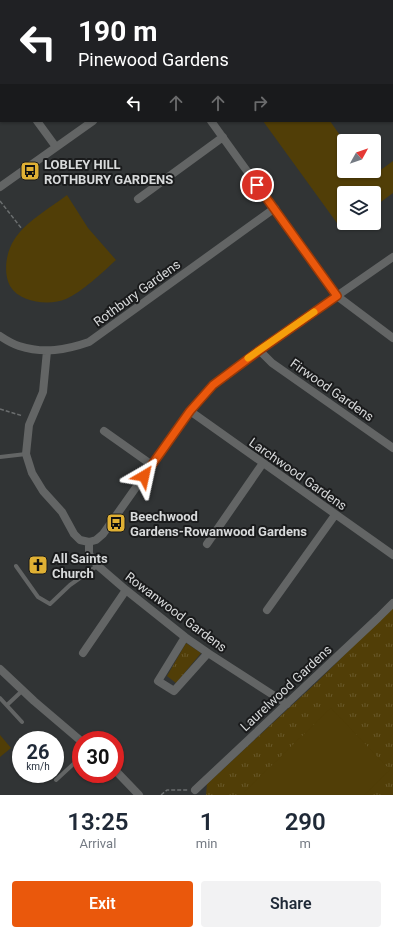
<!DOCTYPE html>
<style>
body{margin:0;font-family:Roboto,sans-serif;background:#f2f2f3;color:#1f2937;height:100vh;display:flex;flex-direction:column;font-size:15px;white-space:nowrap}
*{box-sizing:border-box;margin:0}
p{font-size:13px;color:#747a83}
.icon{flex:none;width:22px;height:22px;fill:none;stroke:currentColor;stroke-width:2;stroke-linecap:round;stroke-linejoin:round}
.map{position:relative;height:795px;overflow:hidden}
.sheet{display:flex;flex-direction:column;background:#fff;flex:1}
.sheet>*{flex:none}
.top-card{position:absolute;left:0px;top:0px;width:393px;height:122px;box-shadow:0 1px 3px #0004;background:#202124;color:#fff;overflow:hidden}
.needle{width:26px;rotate:50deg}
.controls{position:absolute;left:337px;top:134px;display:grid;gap:8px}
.controls a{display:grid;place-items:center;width:44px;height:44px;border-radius:4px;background:#fff;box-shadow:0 1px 3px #0004;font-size:20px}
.speed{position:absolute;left:12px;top:731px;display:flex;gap:8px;font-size:20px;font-weight:700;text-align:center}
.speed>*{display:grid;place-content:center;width:52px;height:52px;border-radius:50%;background:#fff;box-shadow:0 1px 3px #0004;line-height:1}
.speed small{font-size:10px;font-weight:400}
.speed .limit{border:6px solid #d22;background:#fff;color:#111}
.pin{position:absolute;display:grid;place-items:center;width:34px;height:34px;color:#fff;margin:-17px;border:2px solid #fff;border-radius:50%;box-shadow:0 1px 4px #0007}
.me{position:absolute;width:44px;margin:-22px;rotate:36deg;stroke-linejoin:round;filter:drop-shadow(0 0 3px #0008)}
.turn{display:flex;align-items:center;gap:14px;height:84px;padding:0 12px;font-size:18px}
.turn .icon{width:52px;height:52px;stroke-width:2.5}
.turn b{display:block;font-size:28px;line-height:34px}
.lanes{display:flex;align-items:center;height:38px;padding:0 12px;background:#0003;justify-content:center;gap:20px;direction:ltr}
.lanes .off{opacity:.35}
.eta{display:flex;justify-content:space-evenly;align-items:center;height:68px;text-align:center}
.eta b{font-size:24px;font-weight:600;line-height:28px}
.cta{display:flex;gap:8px;margin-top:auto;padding:8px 12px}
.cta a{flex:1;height:46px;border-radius:4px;background:#ea580c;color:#fff;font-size:16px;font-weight:600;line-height:46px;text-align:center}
.cta a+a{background:#f2f2f3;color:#1f2937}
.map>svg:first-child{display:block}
.grass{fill:url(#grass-tufts)}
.park{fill:#513e07}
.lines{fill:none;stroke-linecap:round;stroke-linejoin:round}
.path{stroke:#6b6e6f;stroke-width:1.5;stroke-dasharray:4 2;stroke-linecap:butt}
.service{stroke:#636565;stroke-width:4}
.minor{stroke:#636565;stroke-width:8}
.route-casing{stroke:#983908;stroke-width:10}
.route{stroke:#ea580c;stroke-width:7}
.slow{stroke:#f59e0b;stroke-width:7}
.labels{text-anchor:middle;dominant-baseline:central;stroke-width:4;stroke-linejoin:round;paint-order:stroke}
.poi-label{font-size:13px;font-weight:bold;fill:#d8dadb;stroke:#1a1b1c;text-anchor:start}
.street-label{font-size:13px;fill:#d8dadb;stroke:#1a1b1c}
</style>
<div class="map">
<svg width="393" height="795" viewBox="0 0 393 795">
<defs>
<pattern id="grass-tufts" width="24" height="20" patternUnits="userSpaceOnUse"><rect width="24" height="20" fill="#513e07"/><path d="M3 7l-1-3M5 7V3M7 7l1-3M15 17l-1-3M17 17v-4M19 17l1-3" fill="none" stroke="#69592b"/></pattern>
</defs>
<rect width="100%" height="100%" fill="#313435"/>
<path class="grass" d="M 393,607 L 393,795 L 206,795 L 207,784 L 317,682 Z
M 186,643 L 201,653 L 176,683 L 167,676 Z"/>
<path class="park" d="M 263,121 L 330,121 L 344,141 L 344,171 L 366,171 L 371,177 L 393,161 L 393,193 L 374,207 L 374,193 L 344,193 L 344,223 L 352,223 L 342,230 Z
M 67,195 L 88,228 L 116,260 C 103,272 82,292 66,299 C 50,306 20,303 10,286 C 3,273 6,252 14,240 C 25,222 50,208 67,195 Z
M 331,708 L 390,770 L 364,795 L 247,795 L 244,792 Z
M 0,735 L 11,748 L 0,757 Z"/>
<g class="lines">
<path class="path" d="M 0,201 L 22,229
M 0,409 L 23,416
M 161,795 L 167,790 L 188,790"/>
<path class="service" d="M 0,457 L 26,454
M 16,566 L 38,597 L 50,604 L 70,585 L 97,566
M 0,698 L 22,722
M 7,705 L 23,690
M 56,780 L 81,757"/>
<path class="minor" d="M 58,0 L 59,1
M 262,1 L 263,0
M 0,69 L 1,71
M 37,121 L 56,147
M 211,121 L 337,296 L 393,338
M 0,187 L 93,121
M 138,199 L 223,137
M 0,336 C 6,340 13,344 19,346 C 44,354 66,350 89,342 L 275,208
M 259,350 L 272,363 L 393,448
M 47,351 L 43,392 L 29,425 L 26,454 L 32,473 L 43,491 L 62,512 L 74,534 L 80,540 L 89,542 L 89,554 L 97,565 L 126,590 L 185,637 L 208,653 L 287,704
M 190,411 L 393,555
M 104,431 L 152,465
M 89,542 L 96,540 L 103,534 L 190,411 L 213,385 L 259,350 L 393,257
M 207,544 L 263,463
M 267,610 L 335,515
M 185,637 L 158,681 L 174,691 L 208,653
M 83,653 L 126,590
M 0,669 L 34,701 L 81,741
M 115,770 L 139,795
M 195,790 L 378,618 L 393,603"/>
</g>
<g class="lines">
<defs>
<path id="route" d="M 144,476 L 190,411 L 213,385 L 260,350 L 337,296 L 257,185"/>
</defs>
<use href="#route" class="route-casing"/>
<use href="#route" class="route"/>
<path class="slow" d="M 248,358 L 314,312"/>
</g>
<defs>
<symbol id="bus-square" viewBox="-11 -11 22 22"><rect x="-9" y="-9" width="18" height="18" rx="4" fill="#dfb034" stroke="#1a1b1c"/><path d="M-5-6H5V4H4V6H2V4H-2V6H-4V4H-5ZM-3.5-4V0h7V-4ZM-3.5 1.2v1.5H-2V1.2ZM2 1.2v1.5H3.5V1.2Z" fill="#111"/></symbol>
<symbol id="church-square" viewBox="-11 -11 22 22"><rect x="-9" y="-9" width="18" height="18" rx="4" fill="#dfb034" stroke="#1a1b1c"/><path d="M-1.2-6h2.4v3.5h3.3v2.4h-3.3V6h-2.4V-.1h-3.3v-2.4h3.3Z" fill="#111"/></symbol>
</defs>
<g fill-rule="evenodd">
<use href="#bus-square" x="19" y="160" width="22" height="22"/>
<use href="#bus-square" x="105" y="512" width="22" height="22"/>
<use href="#church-square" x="27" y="554" width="22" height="22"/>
</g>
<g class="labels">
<g class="poi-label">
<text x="44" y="164">LOBLEY HILL<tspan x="44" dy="15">ROTHBURY GARDENS</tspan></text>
<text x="130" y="516">Beechwood<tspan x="130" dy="15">Gardens-Rowanwood Gardens</tspan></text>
<text x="52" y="558">All Saints<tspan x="52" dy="15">Church</tspan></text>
</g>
<g class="street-label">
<text transform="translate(137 293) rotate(-36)">Rothbury Gardens</text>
<text transform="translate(332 390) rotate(35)">Firwood Gardens</text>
<text transform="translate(298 474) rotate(35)">Larchwood Gardens</text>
<text transform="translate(176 612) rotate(37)">Rowanwood Gardens</text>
<text transform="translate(286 688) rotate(-43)">Laurelwood Gardens</text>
</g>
</g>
</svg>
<div class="controls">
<a><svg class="needle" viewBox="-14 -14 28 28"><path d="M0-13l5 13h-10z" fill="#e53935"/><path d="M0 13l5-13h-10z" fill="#747a83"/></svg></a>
<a><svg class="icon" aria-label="layers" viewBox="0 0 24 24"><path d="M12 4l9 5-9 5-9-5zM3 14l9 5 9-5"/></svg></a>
</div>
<div class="speed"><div>26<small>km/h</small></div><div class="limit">30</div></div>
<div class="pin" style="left:257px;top:185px;background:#d93025"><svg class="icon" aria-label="arrive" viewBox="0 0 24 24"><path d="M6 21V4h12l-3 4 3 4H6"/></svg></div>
<svg class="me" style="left:144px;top:476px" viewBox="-20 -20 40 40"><path d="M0-17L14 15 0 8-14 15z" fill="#ea580c" stroke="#fff" stroke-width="4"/></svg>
<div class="top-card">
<div class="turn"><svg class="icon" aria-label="left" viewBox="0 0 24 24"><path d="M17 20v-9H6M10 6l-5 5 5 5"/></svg><div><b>190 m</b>Pinewood Gardens</div></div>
<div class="lanes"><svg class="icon" aria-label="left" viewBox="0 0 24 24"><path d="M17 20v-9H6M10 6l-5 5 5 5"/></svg><svg class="icon off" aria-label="ahead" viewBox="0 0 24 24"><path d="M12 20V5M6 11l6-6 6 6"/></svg><svg class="icon off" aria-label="ahead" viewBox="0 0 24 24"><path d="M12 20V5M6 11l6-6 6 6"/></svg><svg class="icon off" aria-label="right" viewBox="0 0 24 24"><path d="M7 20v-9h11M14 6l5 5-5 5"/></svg></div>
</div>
</div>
<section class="sheet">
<div class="eta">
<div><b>13:25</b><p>Arrival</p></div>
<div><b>1</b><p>min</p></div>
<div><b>290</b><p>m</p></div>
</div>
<div class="cta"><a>Exit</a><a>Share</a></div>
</section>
